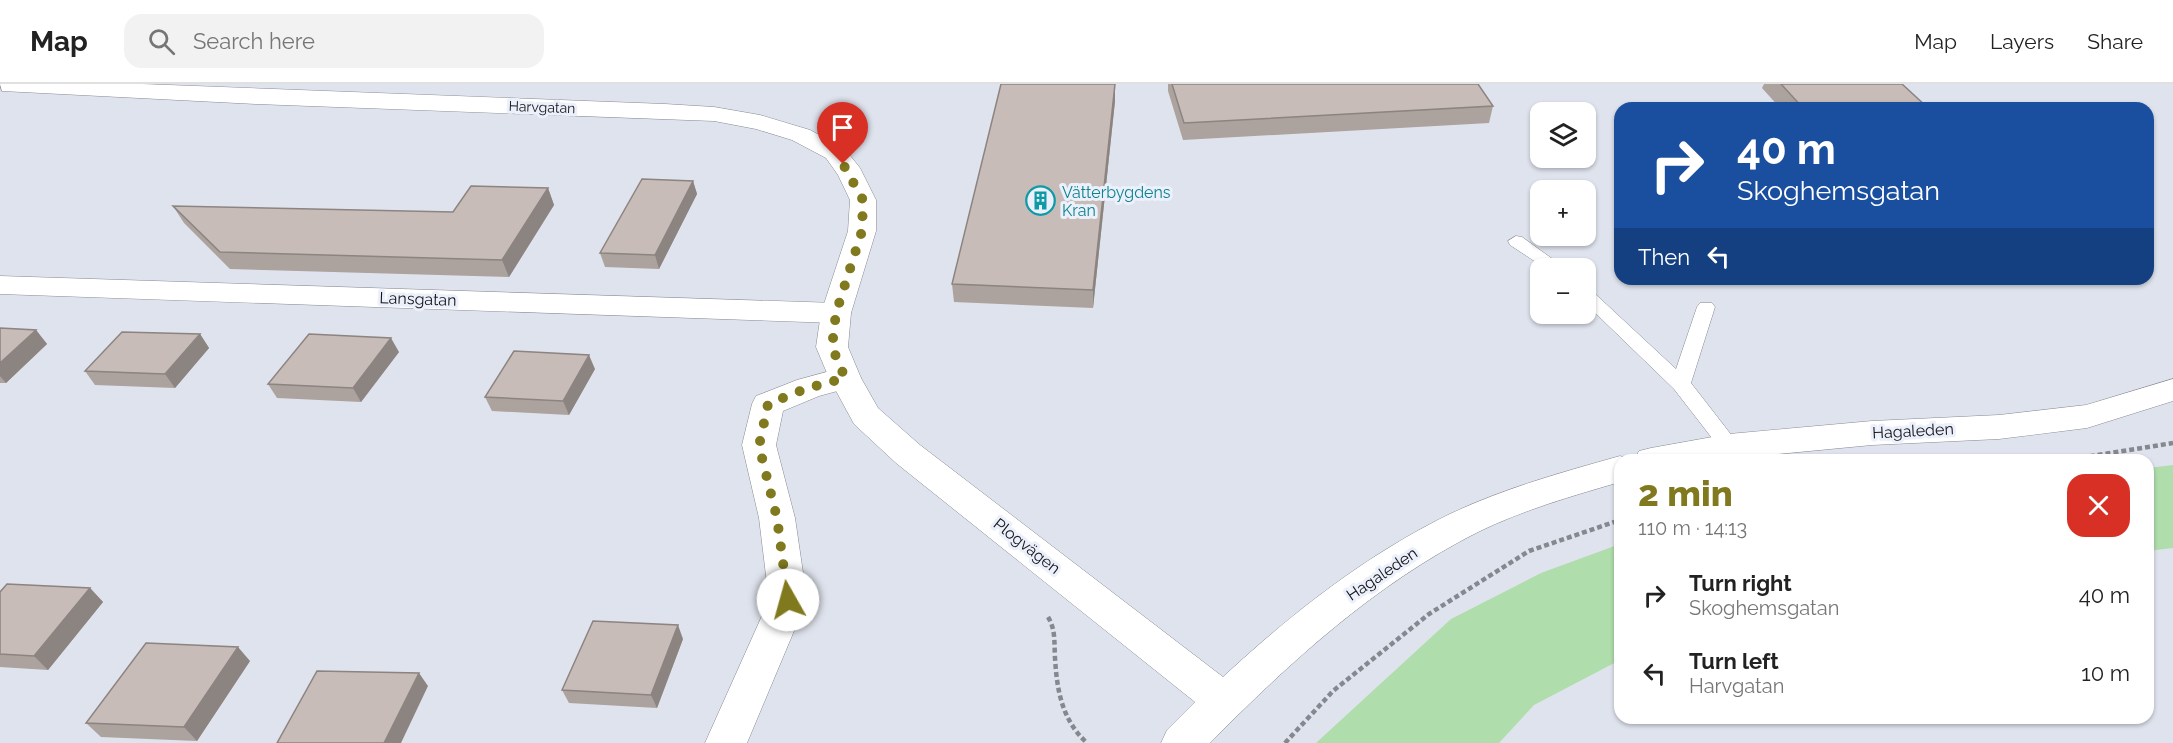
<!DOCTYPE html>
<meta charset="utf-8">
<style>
body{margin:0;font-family:Raleway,sans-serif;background:#f2f2f2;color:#222;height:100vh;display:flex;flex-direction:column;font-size:22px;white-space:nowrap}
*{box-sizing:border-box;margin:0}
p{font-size:20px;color:#767676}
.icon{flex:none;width:33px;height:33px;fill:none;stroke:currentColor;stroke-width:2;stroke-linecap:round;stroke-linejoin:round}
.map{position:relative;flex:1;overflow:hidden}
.panel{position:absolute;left:1614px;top:370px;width:540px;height:270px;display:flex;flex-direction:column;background:#fff;border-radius:18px;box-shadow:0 2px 4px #0004}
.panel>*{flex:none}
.banner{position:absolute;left:1614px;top:18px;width:540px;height:183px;border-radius:18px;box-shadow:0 2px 4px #0004;background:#1a4fa0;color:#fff;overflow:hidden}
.controls{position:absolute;left:1530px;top:18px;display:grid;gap:12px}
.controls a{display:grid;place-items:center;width:66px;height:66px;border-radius:12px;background:#fff;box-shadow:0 2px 4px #0004;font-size:30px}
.pin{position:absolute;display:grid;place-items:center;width:51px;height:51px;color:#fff;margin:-62px -26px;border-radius:50% 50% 50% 0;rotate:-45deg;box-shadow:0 0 6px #0007}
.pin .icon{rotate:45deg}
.me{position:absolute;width:66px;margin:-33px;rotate:353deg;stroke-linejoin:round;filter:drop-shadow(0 0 4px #0008)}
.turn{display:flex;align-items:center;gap:21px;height:126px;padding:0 24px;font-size:27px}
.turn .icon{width:78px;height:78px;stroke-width:2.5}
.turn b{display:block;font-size:42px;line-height:51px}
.then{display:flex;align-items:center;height:57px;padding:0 24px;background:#0003;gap:12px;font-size:22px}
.round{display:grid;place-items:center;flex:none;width:63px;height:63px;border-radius:18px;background:#f2f2f2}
.summary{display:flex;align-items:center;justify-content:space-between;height:102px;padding:0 24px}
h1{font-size:36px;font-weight:800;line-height:45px;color:#80791e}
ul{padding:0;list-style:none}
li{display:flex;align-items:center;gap:18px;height:78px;padding:0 24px}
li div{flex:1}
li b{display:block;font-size:22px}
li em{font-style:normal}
header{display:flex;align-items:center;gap:36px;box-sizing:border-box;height:84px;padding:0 30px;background:#fff;border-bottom:2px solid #e0e0e0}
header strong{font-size:28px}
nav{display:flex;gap:33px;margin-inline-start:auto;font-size:21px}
.search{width:420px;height:54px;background:#f2f2f2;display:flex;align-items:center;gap:15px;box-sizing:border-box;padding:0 21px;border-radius:18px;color:#767676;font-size:22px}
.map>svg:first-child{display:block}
.green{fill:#b0ddac}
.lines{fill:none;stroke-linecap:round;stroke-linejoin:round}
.lane-casing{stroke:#868993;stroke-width:1}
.street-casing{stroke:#868993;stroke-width:1}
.secondary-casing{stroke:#868993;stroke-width:1}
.path{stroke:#85888f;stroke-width:4.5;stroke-dasharray:5 3;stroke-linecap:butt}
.lane{fill:#fff;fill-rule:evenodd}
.street{fill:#fff;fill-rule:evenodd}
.secondary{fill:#fff;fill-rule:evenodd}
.wall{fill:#aca29e}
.shaded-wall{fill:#8c8481}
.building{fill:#c8bcb8;stroke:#8c8481;stroke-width:1.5}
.route{stroke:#80791e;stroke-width:10;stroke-dasharray:0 18}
.labels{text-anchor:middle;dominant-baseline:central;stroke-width:6;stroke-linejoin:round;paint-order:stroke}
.far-street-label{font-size:14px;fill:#131418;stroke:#ecf0fb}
.culture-label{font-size:16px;fill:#0d838f;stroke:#ecf0fb;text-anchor:start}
.street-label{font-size:16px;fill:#131418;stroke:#ecf0fb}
</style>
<header>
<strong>Map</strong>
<div class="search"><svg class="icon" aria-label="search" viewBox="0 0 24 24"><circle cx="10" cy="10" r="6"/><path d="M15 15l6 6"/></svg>Search here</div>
<nav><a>Map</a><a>Layers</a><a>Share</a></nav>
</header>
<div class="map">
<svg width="2173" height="659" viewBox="0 0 2173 659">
<rect width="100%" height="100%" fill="#dfe3ed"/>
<path class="green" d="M 2173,381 L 2173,464 L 2148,467 L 2148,384 Z
M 1620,460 L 1620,576 L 1534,621 L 1499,659 L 1316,659 L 1451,535 L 1541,489 Z"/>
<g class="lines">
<defs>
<path id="lane" d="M 1516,152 L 1522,153 L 1565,184 L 1545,184 L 1510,161 L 1508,157 Z
M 1586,206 L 1592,207 L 1676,285 L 1697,223 L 1700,219 L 1712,219 L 1715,223 L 1691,299 L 1736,357 L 1739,362 L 1736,367 L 1729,369 L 1722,367 L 1674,305 L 1586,220 Z"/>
<path id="street" d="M 0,192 L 836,219 L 847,222 L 851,229 L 847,236 L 836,239 L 0,210 Z
M 845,283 L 856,286 L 861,294 L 856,302 L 819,312 L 783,327 L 776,361 L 795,434 L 807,516 L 747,659 L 705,659 L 769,516 L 759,434 L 742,361 L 752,320 L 756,312 L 797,296 Z"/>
<path id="secondary" d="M 0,0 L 142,0 L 665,20 L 714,23 L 760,31 L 810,46 L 844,64 L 860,84 L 876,116 L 876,147 L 851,229 L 848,263 L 861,294 L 878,324 L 920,361 L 1223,593 C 1292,529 1367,470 1452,429 C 1505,404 1563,388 1620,372 L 1632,376 L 1620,376 L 1620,398 C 1572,412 1523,426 1478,448 C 1375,500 1290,578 1210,659 L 1161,659 L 1167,646 L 1195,618 L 896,379 L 854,340 L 829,294 L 816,263 L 821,229 L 848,147 L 850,116 L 838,91 L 826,74 L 792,56 L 756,45 L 714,37 L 256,20 L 2,7 Z
M 2173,295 L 2173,317 L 2087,344 L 1999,355 L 1872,361 L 1716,376 L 1634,376 L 1639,367 L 1651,364 L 1729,350 L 1872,337 L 1999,331 L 2086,321 Z"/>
</defs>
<use href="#lane" class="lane-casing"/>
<use href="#street" class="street-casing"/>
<use href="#secondary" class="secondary-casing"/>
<path class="path" d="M 2066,376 L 2173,359
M 1048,533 C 1056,546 1054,559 1055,574 C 1057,607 1062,636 1087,659
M 1285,659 L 1333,607 L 1429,530 L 1529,467 L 1620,436"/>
<use href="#lane" class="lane"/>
<use href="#street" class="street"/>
<use href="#secondary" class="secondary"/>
</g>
<path class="wall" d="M 1115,0 L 1115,17 L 1093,224 L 954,218 L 952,200 Z
M 1168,0 L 1478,0 L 1493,22 L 1489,39 L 1183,56 L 1168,7 Z
M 1764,0 L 1902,0 L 1928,24 L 1780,24 L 1762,4 Z
M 693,97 L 697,110 L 659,185 L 605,183 L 600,169 Z
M 548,104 L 554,121 L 509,193 L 230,185 L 184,139 L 173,122 L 453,128 Z
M 0,244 L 36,246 L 47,260 L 6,299 L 0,299 Z
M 200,250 L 209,264 L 175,304 L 95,301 L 85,287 Z
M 399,268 L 361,318 L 277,314 L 268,300 Z
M 595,285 L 569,331 L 492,327 L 485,313 Z
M 90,504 L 103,518 L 48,586 L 0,583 L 0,508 Z
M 683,555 L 657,624 L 569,619 L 562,606 Z
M 250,577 L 197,657 L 101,653 L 86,639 Z"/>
<path class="shaded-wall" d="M 1115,0 L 1115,17 L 1093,224 L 1093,206 Z
M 693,97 L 697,110 L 659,185 L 655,171 Z
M 548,104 L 554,121 L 509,193 L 502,176 Z
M 36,246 L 47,260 L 6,299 L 0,292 L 0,279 Z
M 200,250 L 209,264 L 175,304 L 165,290 Z
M 391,254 L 399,268 L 361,318 L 353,304 Z
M 589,271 L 595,285 L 569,331 L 563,317 Z
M 90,504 L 103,518 L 48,586 L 34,572 Z
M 678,541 L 683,555 L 657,624 L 651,611 Z
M 238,563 L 250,577 L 197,657 L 184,643 Z
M 419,589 L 428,602 L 401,659 L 384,659 Z"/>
<path class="building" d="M 1001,0 L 1115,0 L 1093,206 L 952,200 Z
M 1172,0 L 1478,0 L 1493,22 L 1184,39 Z
M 1781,0 L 1902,0 L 1928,24 L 1803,24 Z
M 642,95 L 693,97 L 655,171 L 600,169 Z
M 471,102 L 548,104 L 502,176 L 220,168 L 173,122 L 453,128 Z
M 0,244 L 36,246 L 0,279 Z
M 122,248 L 200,250 L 165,290 L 85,287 Z
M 309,250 L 391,254 L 353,304 L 268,300 Z
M 514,267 L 589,271 L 563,317 L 485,313 Z
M 7,500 L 90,504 L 34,572 L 0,570 L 0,508 Z
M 593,537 L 678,541 L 651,611 L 562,606 Z
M 146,559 L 238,563 L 184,643 L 86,639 Z
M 317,587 L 419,589 L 384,659 L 277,659 Z"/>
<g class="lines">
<path class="route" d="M 788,516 L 777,434 L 759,362 L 768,320 L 808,304 L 845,294 L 832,263 L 836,229 L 862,147 L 863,116 L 843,80"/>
</g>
<defs>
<symbol id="building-ring" viewBox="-11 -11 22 22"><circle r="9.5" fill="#ecf0fb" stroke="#0f9aa8" stroke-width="1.5"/><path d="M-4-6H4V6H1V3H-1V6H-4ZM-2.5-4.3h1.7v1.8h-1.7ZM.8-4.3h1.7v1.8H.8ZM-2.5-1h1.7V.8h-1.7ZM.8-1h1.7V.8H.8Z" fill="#0f9aa8"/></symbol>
</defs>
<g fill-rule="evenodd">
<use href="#building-ring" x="1024" y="100" width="33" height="33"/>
</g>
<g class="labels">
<g class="far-street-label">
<text transform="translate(542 23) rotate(2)">Harvgatan</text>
</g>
<g class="culture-label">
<text x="1062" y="108">Vätterbygdens<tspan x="1062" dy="18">Kran</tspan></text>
</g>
<g class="street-label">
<text transform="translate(418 215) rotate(2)">Lansgatan</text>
<text transform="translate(1913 347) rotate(-3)">Hagaleden</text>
<text transform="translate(1027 462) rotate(38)">Plogvägen</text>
<text transform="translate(1382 490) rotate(-34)">Hagaleden</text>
</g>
</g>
</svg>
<div class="controls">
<a><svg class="icon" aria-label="layers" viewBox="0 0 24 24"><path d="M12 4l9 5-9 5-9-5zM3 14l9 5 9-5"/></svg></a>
<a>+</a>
<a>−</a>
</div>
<div class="pin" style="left:843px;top:80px;background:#d93025"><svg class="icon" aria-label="arrive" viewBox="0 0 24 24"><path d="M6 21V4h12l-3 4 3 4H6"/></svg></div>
<svg class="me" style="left:788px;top:516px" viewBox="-20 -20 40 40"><circle r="19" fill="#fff"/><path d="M0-13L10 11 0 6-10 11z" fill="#80791e"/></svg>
<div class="banner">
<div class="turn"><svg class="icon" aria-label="right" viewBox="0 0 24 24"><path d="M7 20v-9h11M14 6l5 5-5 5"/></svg><div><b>40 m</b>Skoghemsgatan</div></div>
<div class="then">Then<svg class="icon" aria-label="left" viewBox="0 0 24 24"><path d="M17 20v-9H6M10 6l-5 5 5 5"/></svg></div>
</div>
<section class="panel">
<div class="summary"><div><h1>2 min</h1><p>110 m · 14:13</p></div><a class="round" style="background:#d93025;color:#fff"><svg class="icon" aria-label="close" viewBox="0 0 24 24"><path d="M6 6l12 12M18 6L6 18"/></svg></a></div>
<ul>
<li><svg class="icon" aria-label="right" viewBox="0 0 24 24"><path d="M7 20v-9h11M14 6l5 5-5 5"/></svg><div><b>Turn right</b><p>Skoghemsgatan</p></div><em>40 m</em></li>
<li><svg class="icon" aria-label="left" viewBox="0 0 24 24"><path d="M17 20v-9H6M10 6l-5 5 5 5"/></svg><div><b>Turn left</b><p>Harvgatan</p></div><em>10 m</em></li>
</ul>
</section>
</div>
